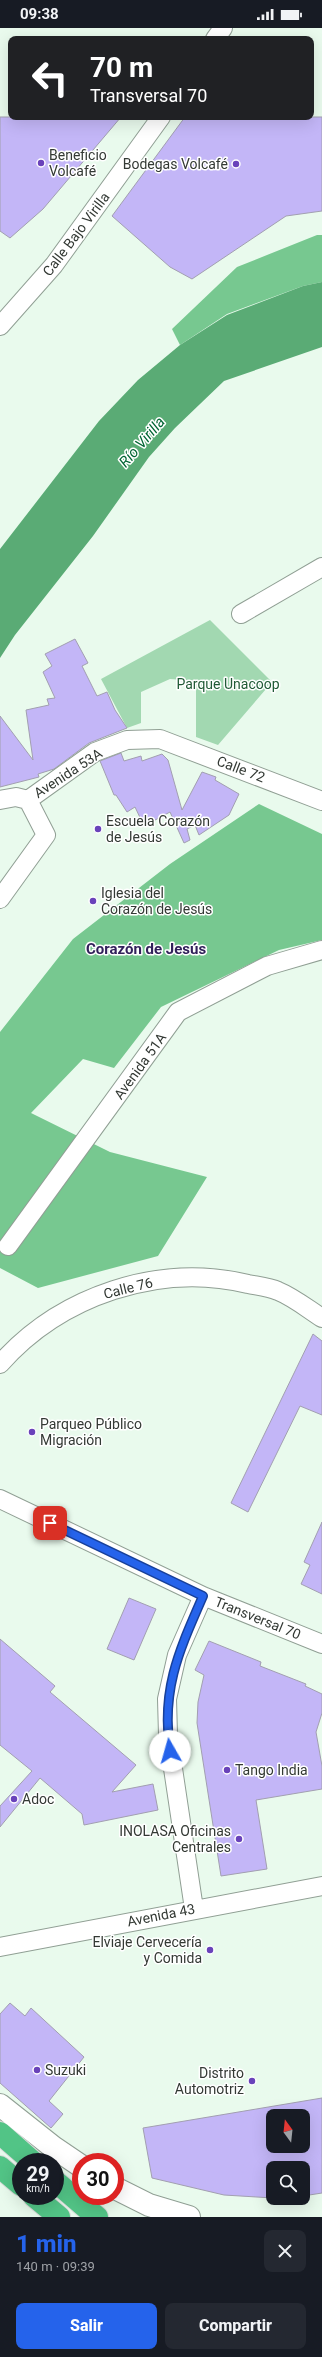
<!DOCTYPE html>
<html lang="es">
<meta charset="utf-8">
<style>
body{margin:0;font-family:Roboto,sans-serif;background:#242831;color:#f1f3f6;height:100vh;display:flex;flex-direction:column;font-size:15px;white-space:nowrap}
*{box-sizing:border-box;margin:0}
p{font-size:13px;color:#9ea1a6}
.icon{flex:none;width:22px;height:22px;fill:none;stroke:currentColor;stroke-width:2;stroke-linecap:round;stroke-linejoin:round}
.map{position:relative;height:2189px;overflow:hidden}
.panel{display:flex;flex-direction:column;background:#171b24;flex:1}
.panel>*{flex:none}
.hud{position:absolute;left:8px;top:8px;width:306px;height:84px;border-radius:8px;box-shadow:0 4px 16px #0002;background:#202124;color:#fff;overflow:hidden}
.needle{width:26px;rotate:345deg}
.controls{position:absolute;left:266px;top:2081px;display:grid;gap:8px}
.controls a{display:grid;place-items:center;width:44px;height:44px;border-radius:8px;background:#171b24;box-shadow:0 4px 16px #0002;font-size:20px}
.speed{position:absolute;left:12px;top:2125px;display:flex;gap:8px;font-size:20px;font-weight:700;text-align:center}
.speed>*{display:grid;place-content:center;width:52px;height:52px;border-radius:50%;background:#171b24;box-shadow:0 4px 16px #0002;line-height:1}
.speed small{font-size:10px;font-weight:400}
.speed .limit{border:6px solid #d22;background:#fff;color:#111}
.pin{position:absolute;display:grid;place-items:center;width:34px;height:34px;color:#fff;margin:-17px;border-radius:8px;box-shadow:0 2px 6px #0006}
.me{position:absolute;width:44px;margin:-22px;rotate:353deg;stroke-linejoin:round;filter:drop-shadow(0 0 3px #0008)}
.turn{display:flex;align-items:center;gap:14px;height:84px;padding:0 16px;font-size:18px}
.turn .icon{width:52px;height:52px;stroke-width:2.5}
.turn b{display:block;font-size:28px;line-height:34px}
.round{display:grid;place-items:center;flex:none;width:42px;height:42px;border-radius:8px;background:#242831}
.summary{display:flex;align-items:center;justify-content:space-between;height:68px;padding:0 16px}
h1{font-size:24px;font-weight:800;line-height:30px;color:#2563eb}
.primary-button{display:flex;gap:8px;margin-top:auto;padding:8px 16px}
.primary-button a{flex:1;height:46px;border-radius:8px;background:#2563eb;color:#fff;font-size:16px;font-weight:800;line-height:46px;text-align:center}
.primary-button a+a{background:#242831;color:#f1f3f6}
.status{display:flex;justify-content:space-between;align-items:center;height:28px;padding:0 20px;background:#171b24;direction:ltr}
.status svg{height:11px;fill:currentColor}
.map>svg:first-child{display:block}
.green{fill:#a2d8b1}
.forest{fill:#77c890}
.water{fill:#5aab75}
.building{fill:#c3b6f7;stroke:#a29fb0;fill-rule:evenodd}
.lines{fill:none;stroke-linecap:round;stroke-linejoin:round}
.minor-casing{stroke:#909f94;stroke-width:20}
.secondary-casing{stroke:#909f94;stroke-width:24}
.trunk-casing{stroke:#dadbda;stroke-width:24}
.minor{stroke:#fff;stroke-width:18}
.secondary{stroke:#fff;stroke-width:22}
.trunk{stroke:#52c486;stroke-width:22}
.route-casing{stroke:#184099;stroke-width:10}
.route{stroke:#2563eb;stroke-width:7}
.poi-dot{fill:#6942ba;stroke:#fff;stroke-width:1.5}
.labels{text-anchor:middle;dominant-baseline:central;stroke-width:3;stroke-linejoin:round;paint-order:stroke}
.poi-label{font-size:14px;fill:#333934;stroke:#fff;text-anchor:start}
.street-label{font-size:14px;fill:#333934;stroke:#fff}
.park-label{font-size:14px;fill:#205a36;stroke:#fff}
.water-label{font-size:15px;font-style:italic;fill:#006533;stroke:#fff}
.neighbourhood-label{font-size:15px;font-weight:bold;fill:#31205a;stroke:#fff}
</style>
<div class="status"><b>09:38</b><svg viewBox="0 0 49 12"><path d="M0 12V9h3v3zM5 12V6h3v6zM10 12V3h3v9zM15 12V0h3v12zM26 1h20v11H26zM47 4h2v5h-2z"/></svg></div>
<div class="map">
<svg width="322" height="2189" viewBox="0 0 322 2189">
<rect width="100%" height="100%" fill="#e9faed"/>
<path class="green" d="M 210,592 L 272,654 L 218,717 L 196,709 L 196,653 L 170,651 L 141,664 L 141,695 L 127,700 L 101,651 Z"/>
<path class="forest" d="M 317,207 L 322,207 L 322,254 L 303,258 L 227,286 L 180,317 L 172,301 L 237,239 Z
M 259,776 L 322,806 L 322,912 L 279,922 L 161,979 L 114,1040 L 83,1031 L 31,1085 L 110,1124 L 207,1149 L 158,1228 L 38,1260 L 0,1240 L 0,1004 L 73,911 L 170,836 Z"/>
<path class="water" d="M 322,254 L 322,319 L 224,353 L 175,400 L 149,429 L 93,508 L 15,607 L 0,630 L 0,521 L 99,393 L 138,352 L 180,317 L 227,287 L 303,258 Z"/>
<path class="building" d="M 0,89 L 121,89 L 43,181 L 10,210 L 0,203 Z
M 185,89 L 322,89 L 322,183 L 286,188 L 192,251 L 170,239 L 112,188 Z
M 75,611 L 88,635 L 82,638 L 97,668 L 107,664 L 115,682 L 127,700 L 89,715 L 54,741 L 38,746 L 39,749 L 0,759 L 0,688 L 33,732 L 26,682 L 49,677 L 47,671 L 55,670 L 43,644 L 52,638 L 45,626 Z
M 121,725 L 124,733 L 141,728 L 142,733 L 162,726 L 168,732 L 182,782 L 202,744 L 216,749 L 215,752 L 239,766 L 229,787 L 199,807 L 195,797 L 187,801 L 190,812 L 184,815 L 170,784 L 144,798 L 135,779 L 127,784 L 116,767 L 114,767 L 100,733 Z
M 313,1306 L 322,1313 L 322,1387 L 300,1378 L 248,1484 L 231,1475 Z
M 322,1494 L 322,1566 L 301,1556 L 310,1537 L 304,1534 Z
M 129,1570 L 156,1581 L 134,1632 L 107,1621 Z
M 0,1611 L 55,1658 L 50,1664 L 136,1737 L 112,1764 L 153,1756 L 158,1782 L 84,1797 L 82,1786 L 40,1750 L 0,1799 L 0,1778 L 32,1743 L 0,1717 Z
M 209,1613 L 261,1634 L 260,1638 L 306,1656 L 305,1658 L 322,1666 L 322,1685 L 316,1704 L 322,1738 L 322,1761 L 256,1772 L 267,1841 L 221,1848 L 197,1695 L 198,1674 L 204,1647 L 195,1642 Z
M 10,1975 L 25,1988 L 31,1980 L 84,2029 L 49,2073 L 63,2086 L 51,2100 L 0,2055 L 0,1986 Z
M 322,2070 L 322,2165 L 303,2168 L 303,2140 L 273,2140 L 273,2170 L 224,2167 L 152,2150 L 143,2100 ZM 273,2088 L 303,2088 L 303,2118 L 273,2118 Z"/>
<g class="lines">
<defs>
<path id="minor" d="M 215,11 L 223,0
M 0,298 L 54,237 L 161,89
M 241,586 L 322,539
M 0,772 L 16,769 L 28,772 L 95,724 L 127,712 L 160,711 L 322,773
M 0,871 L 46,807 L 28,772
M 8,1218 L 178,984 L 267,938 L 322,922
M 0,1336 C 60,1268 159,1234 248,1256 C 258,1258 269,1259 278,1263 C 293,1269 308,1281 322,1290
M 0,1471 L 203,1568 L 322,1616
M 194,1881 L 168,1707 L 167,1671 L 177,1627 L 203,1568
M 0,1919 L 322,1858"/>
<path id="secondary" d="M 0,2077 L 53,2119 L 81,2138
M 115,2160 L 149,2177 L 189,2189"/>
<path id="trunk" d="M 0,2105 L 33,2134
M 0,2139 L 21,2157
M 55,2153 L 97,2189
M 34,2168 L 59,2189"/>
</defs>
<use href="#minor" class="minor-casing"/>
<use href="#secondary" class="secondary-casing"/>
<use href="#trunk" class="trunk-casing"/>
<use href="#minor" class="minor"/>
<use href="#secondary" class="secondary"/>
<use href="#trunk" class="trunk"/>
</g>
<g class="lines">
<defs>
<path id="route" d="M 50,1495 L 203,1568 C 179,1623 161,1661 170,1723"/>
</defs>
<use href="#route" class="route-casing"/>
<use href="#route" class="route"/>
</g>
<g class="poi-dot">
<circle cx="41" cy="135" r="4"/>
<circle cx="236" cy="136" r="4"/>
<circle cx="98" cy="801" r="4"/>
<circle cx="93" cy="873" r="4"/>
<circle cx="32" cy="1404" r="4"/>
<circle cx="227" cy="1742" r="4"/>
<circle cx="14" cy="1771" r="4"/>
<circle cx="239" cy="1811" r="4"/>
<circle cx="210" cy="1922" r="4"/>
<circle cx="37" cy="2042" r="4"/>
<circle cx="252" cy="2053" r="4"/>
</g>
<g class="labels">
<g class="poi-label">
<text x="49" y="127">Beneficio<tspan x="49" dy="16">Volcafé</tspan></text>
<text x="228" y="136" text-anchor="end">Bodegas Volcafé</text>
<text x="106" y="793">Escuela Corazón<tspan x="106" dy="16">de Jesús</tspan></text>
<text x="101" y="865">Iglesia del<tspan x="101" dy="16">Corazón de Jesús</tspan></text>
<text x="40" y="1396">Parqueo Público<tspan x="40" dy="16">Migración</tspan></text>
<text x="235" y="1742">Tango India</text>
<text x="22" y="1771">Adoc</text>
<text x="231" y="1803" text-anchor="end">INOLASA Oficinas<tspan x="231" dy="16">Centrales</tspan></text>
<text x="202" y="1914" text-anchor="end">Elviaje Cervecería<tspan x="202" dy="16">y Comida</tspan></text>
<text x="45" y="2042">Suzuki</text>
<text x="244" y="2045" text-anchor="end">Distrito<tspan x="244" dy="16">Automotriz</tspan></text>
</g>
<g class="street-label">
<text transform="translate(76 206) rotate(-53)">Calle Bajo Virilla</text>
<text transform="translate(241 741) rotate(21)">Calle 72</text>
<text transform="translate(68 745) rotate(-33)">Avenida 53A</text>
<text transform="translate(140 1038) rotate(-54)">Avenida 51A</text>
<text transform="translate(128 1260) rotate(-14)">Calle 76</text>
<text transform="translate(258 1590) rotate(22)">Transversal 70</text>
<text transform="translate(161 1887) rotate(-11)">Avenida 43</text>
</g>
<g class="park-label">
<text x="228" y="656">Parque Unacoop</text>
</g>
<g class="water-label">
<text transform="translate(142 414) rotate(-49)">Río Virilla</text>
</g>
<g class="neighbourhood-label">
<text x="146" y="921">Corazón de Jesús</text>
</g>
</g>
</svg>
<div class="controls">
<a><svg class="needle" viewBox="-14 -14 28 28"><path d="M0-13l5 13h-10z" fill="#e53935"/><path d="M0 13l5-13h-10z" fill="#9ea1a6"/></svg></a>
<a><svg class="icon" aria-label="search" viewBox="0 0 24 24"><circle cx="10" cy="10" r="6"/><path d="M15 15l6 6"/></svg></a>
</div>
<div class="speed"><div>29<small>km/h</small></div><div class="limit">30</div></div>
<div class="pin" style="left:50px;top:1495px;background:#d93025"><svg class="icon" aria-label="arrive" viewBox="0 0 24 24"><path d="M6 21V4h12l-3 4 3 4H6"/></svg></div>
<svg class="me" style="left:170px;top:1723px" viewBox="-20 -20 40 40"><circle r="19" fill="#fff"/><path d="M0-13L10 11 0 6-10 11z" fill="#2563eb"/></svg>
<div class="hud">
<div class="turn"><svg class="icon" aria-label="left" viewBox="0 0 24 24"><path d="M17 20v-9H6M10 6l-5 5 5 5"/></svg><div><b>70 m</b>Transversal 70</div></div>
</div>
</div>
<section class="panel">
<div class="summary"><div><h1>1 min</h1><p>140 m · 09:39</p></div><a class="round"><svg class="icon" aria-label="close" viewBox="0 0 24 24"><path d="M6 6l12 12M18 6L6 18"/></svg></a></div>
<div class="primary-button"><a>Salir</a><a>Compartir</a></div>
</section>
